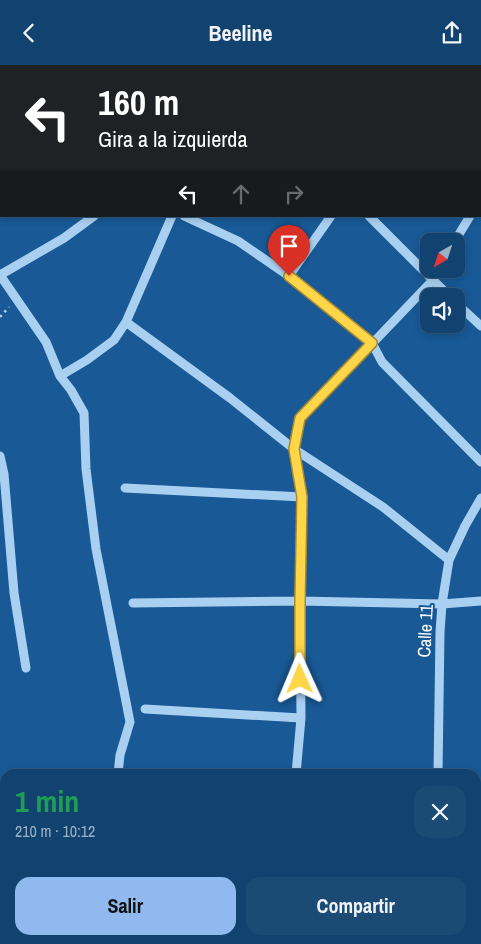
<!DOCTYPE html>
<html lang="es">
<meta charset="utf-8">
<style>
body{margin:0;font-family:"Archivo Narrow",sans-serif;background:#1b4a75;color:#f1f3f6;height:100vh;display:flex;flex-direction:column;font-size:19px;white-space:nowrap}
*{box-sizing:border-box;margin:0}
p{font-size:16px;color:#9cb0c3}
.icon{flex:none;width:28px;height:28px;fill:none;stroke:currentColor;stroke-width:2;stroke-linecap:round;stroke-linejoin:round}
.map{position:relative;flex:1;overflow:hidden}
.details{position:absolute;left:0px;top:704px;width:481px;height:176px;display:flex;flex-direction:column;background:#124370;border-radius:15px 15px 0 0;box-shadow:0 2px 8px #0003,0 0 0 1px #315c83}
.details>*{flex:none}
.hud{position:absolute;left:0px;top:0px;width:481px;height:152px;box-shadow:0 2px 8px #0003,0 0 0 1px #315c83;background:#202124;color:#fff;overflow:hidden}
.needle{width:32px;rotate:219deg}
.fabs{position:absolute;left:420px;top:168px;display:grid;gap:10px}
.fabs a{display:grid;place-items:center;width:45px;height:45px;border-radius:10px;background:#124370;box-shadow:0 2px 8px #0003,0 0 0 1px #315c83;font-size:25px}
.pin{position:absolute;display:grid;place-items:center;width:42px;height:42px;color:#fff;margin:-51px -21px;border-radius:50% 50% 50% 0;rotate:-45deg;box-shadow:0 0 5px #0007}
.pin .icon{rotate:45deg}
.me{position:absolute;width:55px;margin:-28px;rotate:359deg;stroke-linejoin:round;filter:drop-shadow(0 0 4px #0008)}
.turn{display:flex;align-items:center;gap:18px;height:105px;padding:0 15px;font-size:22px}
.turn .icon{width:65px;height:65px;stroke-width:2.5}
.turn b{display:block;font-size:35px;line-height:42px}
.lanes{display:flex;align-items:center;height:48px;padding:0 15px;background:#0003;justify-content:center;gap:25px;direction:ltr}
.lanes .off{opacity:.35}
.round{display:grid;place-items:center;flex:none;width:52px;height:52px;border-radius:15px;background:#1b4a75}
.head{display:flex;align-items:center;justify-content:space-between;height:85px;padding:0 15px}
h1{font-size:30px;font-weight:700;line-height:38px;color:#1e9e55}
.action{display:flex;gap:10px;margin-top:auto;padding:10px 15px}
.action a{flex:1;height:58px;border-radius:15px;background:#90b9f0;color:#111;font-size:20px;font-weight:700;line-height:58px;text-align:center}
.action a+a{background:#1b4a75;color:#f1f3f6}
header{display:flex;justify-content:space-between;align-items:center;height:65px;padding:0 15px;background:#124370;font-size:22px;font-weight:700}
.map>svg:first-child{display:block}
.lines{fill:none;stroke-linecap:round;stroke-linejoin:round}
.path{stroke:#aad0f1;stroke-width:2.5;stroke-dasharray:2.5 4;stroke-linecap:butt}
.minor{stroke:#aad0f1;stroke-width:9}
.route-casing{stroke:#a68a30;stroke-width:12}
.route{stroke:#ffd54a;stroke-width:9}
.labels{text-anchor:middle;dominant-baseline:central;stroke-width:4;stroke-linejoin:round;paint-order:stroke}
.street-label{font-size:18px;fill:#fff;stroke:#185996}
</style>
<header><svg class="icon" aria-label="back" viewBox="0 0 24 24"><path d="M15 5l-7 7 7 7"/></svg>Beeline<svg class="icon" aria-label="share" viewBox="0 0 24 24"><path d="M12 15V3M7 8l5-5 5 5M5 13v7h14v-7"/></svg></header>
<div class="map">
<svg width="481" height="879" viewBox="0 0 481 879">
<rect width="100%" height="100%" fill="#185996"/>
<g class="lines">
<path class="path" d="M 0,252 L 9,242"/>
<path class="minor" d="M 413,0 L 413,1
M 259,1 L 260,0
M 327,1 L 328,0
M 480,16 L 481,16
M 0,71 L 1,70
M 0,105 L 1,105
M 480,134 L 481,133
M 184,151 L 238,176 L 289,211 L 372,278 L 382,297 L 481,397
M 369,151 L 449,231
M 455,176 L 470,151
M 0,210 L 46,277 L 60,311 L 71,325 L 84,348 L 86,404 L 96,484 L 130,657 L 120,690 L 118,709
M 0,210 L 64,173 L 94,151
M 289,211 L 331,151
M 456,238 L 481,261
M 126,257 L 230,333 L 294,384 L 383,442 L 449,495
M 60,311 L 87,295 L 114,275 L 126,257 L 172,151
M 0,391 L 4,409 L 14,528 L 26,603
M 125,423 L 302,432
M 133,538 L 300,536 L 442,539 L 481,536
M 145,644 L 301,653
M 296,709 L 301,653 L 300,536 L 302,432 L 294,384 L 301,353 L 432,216 L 439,204
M 438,709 L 440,567 L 442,539 L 449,495 L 465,461 L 481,433
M 476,788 L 481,788
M 0,846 L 5,846
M 104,875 L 118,879
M 292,879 L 292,875
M 435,879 L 435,875"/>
</g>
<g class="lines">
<defs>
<path id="route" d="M 289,211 L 372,278 L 300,353 L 294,384 L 302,432 L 300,536 L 300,614"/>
</defs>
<use href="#route" class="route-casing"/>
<use href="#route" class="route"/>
</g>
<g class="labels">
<g class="street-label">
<text transform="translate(425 566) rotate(-87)">Calle 11</text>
</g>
</g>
</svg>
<div class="fabs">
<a><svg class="needle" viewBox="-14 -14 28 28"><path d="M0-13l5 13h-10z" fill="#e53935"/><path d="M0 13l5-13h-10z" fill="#9cb0c3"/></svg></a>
<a><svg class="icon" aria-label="sound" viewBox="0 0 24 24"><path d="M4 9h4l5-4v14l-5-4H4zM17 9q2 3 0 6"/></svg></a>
</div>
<div class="pin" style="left:289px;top:211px;background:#d93025"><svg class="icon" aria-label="arrive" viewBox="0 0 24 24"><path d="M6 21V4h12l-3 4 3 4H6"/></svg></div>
<svg class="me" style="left:300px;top:614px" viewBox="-20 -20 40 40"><path d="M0-17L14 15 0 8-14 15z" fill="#ffd54a" stroke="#fff" stroke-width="4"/></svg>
<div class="hud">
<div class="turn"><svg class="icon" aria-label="left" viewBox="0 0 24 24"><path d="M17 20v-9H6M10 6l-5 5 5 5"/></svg><div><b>160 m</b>Gira a la izquierda</div></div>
<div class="lanes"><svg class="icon" aria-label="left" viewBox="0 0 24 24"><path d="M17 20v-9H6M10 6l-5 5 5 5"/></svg><svg class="icon off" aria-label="ahead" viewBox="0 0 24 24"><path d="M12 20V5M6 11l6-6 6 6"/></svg><svg class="icon off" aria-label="right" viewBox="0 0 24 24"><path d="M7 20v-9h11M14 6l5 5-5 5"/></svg></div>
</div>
<section class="details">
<div class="head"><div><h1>1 min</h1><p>210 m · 10:12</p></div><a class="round"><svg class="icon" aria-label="close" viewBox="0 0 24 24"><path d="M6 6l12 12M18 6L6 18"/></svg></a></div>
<div class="action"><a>Salir</a><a>Compartir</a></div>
</section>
</div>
